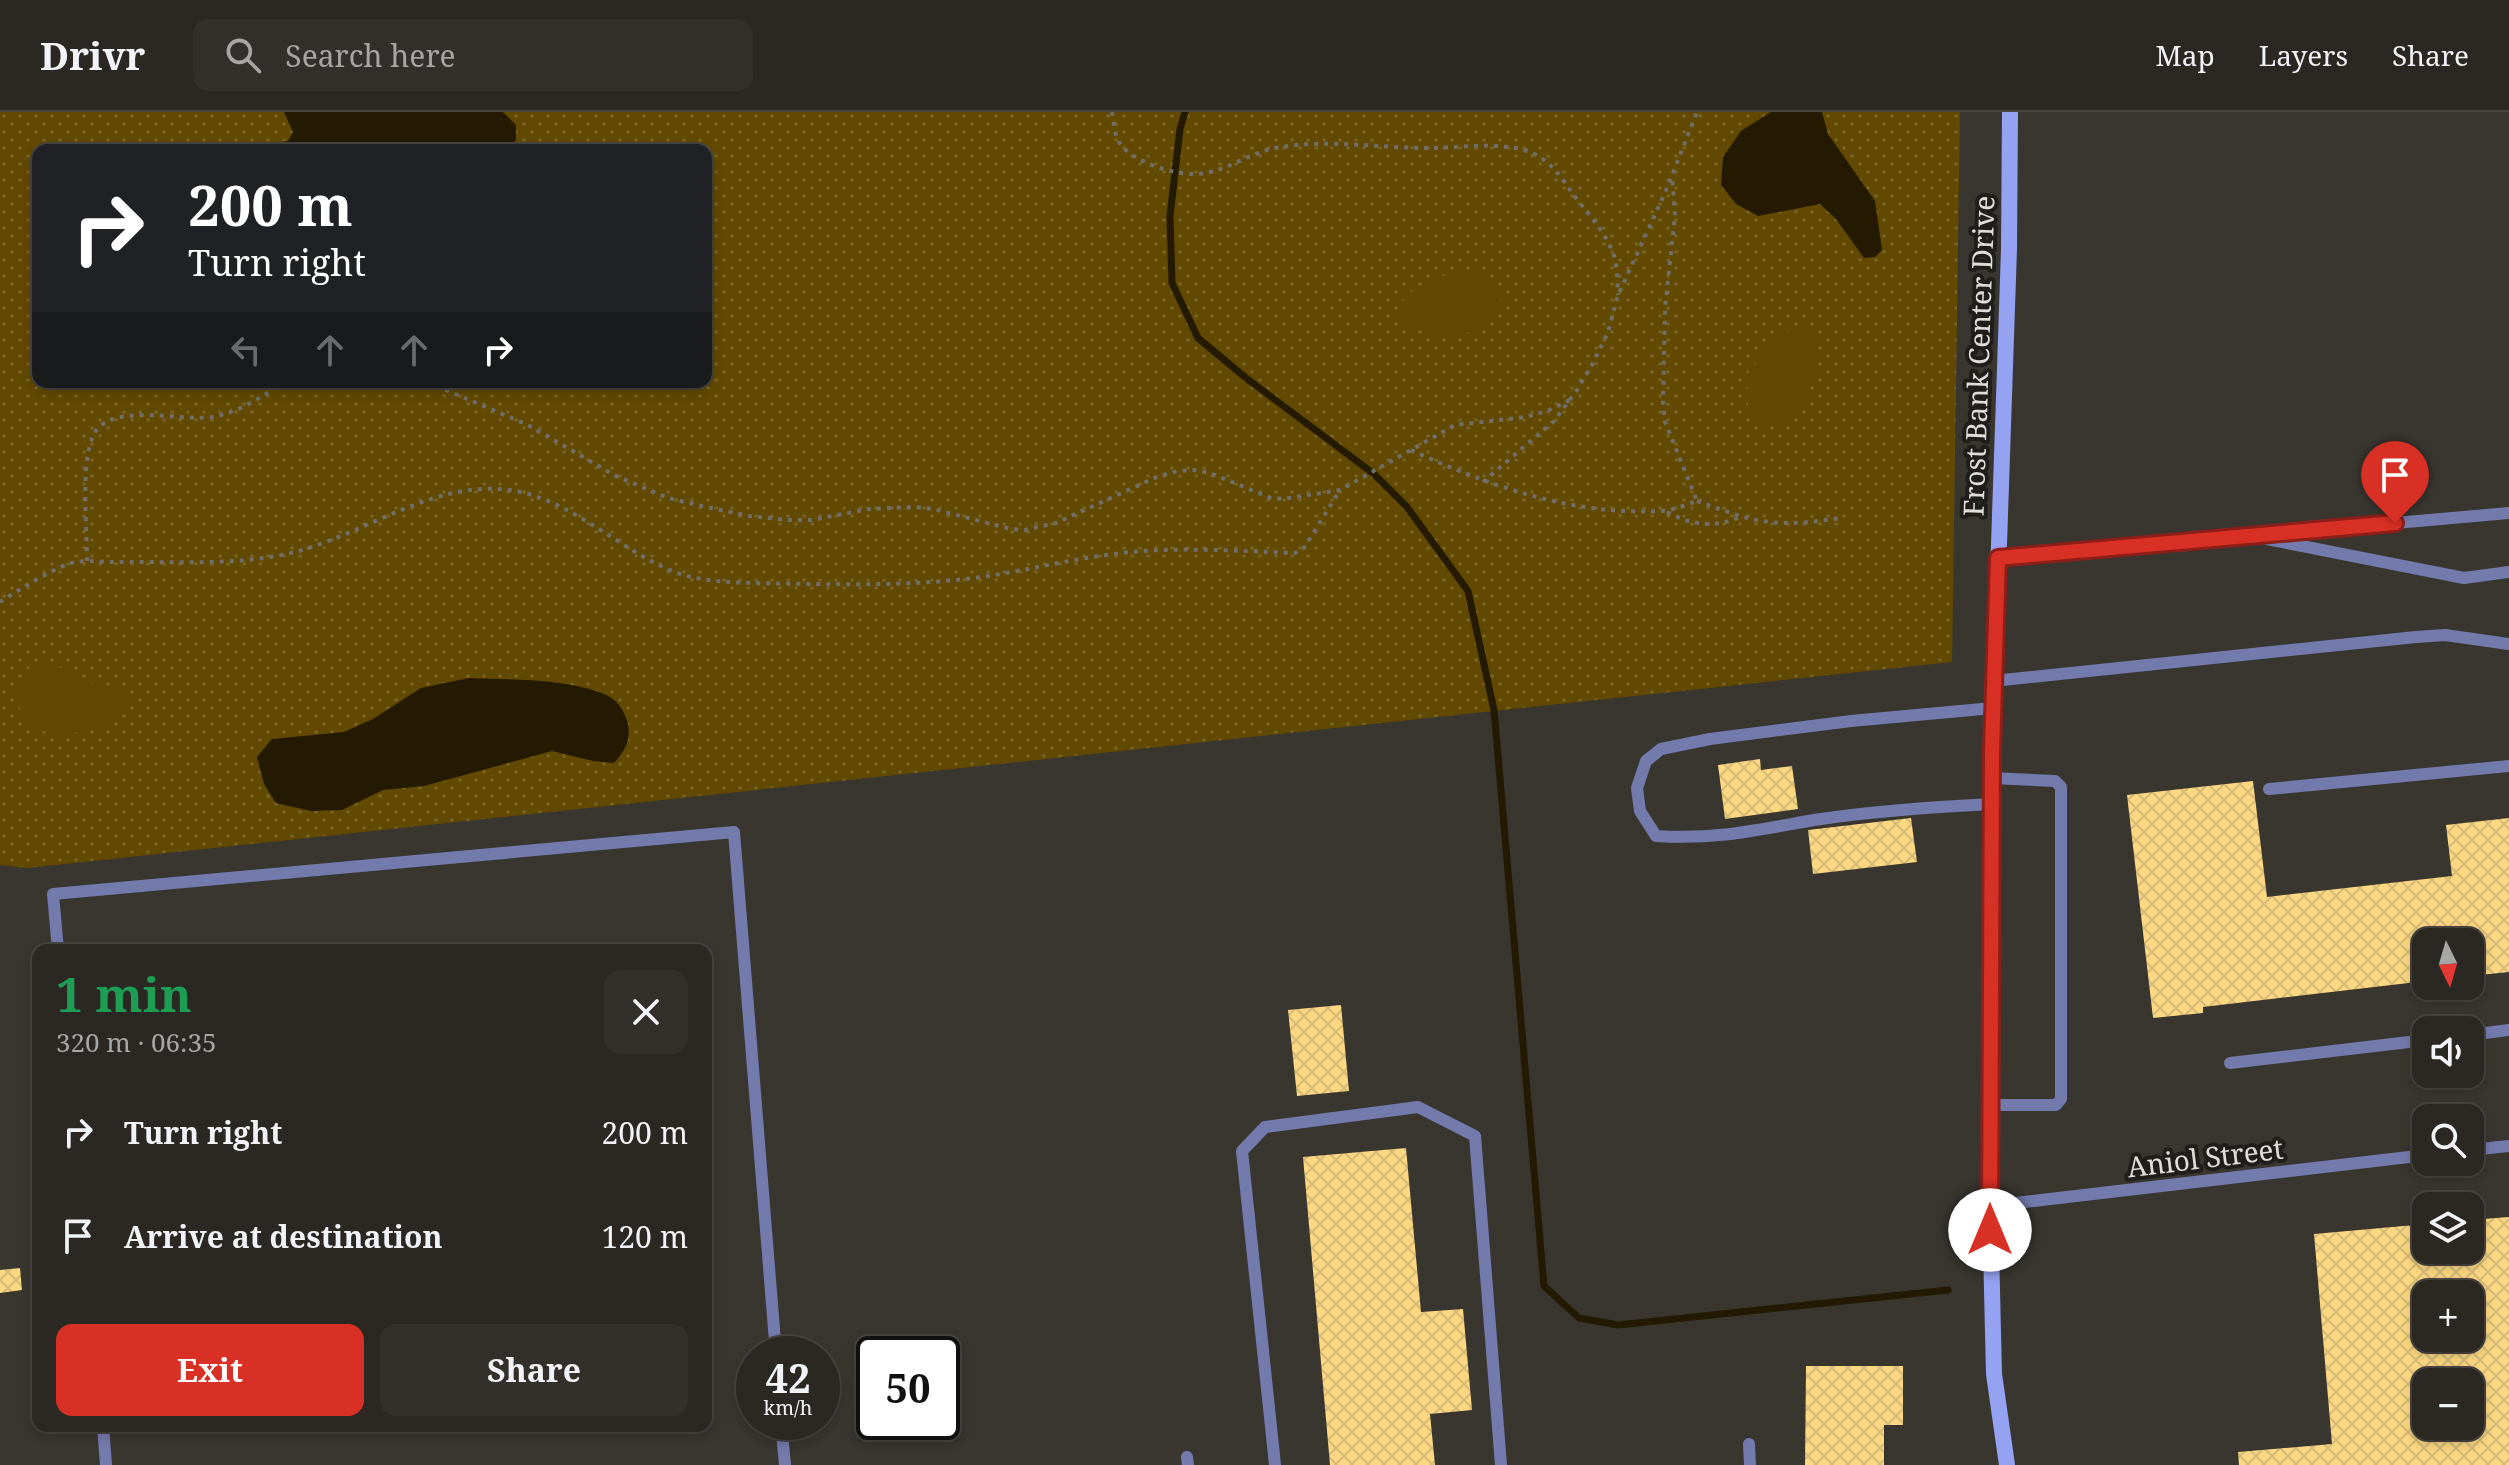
<!DOCTYPE html>
<meta charset="utf-8">
<style>
body{margin:0;font-family:"Noto Serif",serif;background:#33302c;color:#f1f3f6;height:100vh;display:flex;flex-direction:column;font-size:30px;white-space:nowrap}
*{box-sizing:border-box;margin:0}
p{font-size:26px;color:#a6a6a6}
.icon{flex:none;width:44px;height:44px;fill:none;stroke:currentColor;stroke-width:2;stroke-linecap:round;stroke-linejoin:round}
.map{position:relative;flex:1;overflow:hidden}
.panel{position:absolute;left:32px;top:832px;width:680px;height:488px;display:flex;flex-direction:column;background:#2b2824;border-radius:16px;box-shadow:0 4px 12px #0003,0 0 0 2px #474441}
.panel>*{flex:none}
.hud{position:absolute;left:32px;top:32px;width:680px;height:244px;border-radius:16px;box-shadow:0 4px 12px #0003,0 0 0 2px #474441;background:#202124;color:#fff;overflow:hidden}
.needle{width:52px;rotate:175deg}
.fabs{position:absolute;left:2412px;top:816px;display:grid;gap:16px}
.fabs a{display:grid;place-items:center;width:72px;height:72px;border-radius:16px;background:#2b2824;box-shadow:0 4px 12px #0003,0 0 0 2px #474441;font-size:40px}
.speed{position:absolute;left:736px;top:1224px;display:flex;gap:16px;font-size:40px;font-weight:700;text-align:center}
.speed>*{display:grid;place-content:center;width:104px;height:104px;border-radius:50%;background:#2b2824;box-shadow:0 4px 12px #0003,0 0 0 2px #474441;line-height:1}
.speed small{font-size:20px;font-weight:400}
.speed .limit{border:4px solid #111;border-radius:12px;background:#fff;color:#111}
.pin{position:absolute;display:grid;place-items:center;width:68px;height:68px;color:#fff;margin:-82px -34px;border-radius:50% 50% 50% 0;rotate:-45deg;box-shadow:0 0 8px #0007}
.pin .icon{rotate:45deg}
.me{position:absolute;width:88px;margin:-44px;rotate:0deg;stroke-linejoin:round;filter:drop-shadow(0 0 6px #0008)}
.turn{display:flex;align-items:center;gap:28px;height:168px;padding:0 24px;font-size:36px}
.turn .icon{width:104px;height:104px;stroke-width:2.5}
.turn b{display:block;font-size:56px;line-height:68px}
.lanes{display:flex;align-items:center;height:76px;padding:0 24px;background:#0003;justify-content:center;gap:40px;direction:ltr}
.lanes .off{opacity:.35}
.round{display:grid;place-items:center;flex:none;width:84px;height:84px;border-radius:16px;background:#33302c}
.summary{display:flex;align-items:center;justify-content:space-between;height:136px;padding:0 24px}
h1{font-size:48px;font-weight:700;line-height:60px;color:#1e9e55}
.primary-button{display:flex;gap:16px;margin-top:auto;padding:16px 24px}
.primary-button a{flex:1;height:92px;border-radius:16px;background:#d93025;color:#fff;font-size:32px;font-weight:700;line-height:92px;text-align:center}
.primary-button a+a{background:#33302c;color:#f1f3f6}
ul{padding:0;list-style:none}
li{display:flex;align-items:center;gap:24px;height:104px;padding:0 24px}
li div{flex:1}
li b{display:block;font-size:30px}
li em{font-style:normal}
header{display:flex;align-items:center;gap:48px;box-sizing:border-box;height:112px;padding:0 40px;background:#2b2824;border-bottom:2px solid #474441}
header strong{font-size:38px}
nav{display:flex;gap:44px;margin-inline-start:auto;font-size:28px}
.search{width:560px;height:72px;background:#33302c;display:flex;align-items:center;gap:20px;box-sizing:border-box;padding:0 28px;border-radius:16px;color:#a6a6a6;font-size:30px}
.map>svg:first-child{display:block}
.grass{fill:url(#grass-dots);fill-rule:evenodd}
.garden{fill:#614901}
.water{fill:#241a01}
.lines{fill:none;stroke-linecap:round;stroke-linejoin:round}
.stream{stroke:#241a01;stroke-width:7}
.building{fill:url(#building-cross-hatch);fill-rule:evenodd}
.path{stroke:#706e68;stroke-width:4;stroke-dasharray:4 6;stroke-linecap:butt}
.service{stroke:#737bad;stroke-width:12}
.secondary{stroke:#95a1f1;stroke-width:16}
.route-casing{stroke:#8d1f18;stroke-width:20}
.route{stroke:#d93025;stroke-width:14}
.labels{text-anchor:middle;dominant-baseline:central;stroke-width:8;stroke-linejoin:round;paint-order:stroke}
.street-label{font-size:28px;fill:#e0deda;stroke:#1f1e1b}
</style>
<header>
<strong>Drivr</strong>
<div class="search"><svg class="icon" aria-label="search" viewBox="0 0 24 24"><circle cx="10" cy="10" r="6"/><path d="M15 15l6 6"/></svg>Search here</div>
<nav><a>Map</a><a>Layers</a><a>Share</a></nav>
</header>
<div class="map">
<svg width="2509" height="1353" viewBox="0 0 2509 1353">
<defs>
<pattern id="grass-dots" width="8" height="8" patternUnits="userSpaceOnUse" patternTransform="scale(2)"><rect width="8" height="8" fill="#614901"/><path d="M2 2h.1M6 6h.1" fill="none" stroke="#776325" stroke-width="1.8" stroke-linecap="round"/></pattern>
<pattern id="building-cross-hatch" width="8" height="8" patternUnits="userSpaceOnUse" patternTransform="scale(2)"><rect width="8" height="8" fill="#fcd882"/><path d="M0 0l8 8M0 8l8-8" fill="none" stroke="#d7ba75"/></pattern>
</defs>
<rect width="100%" height="100%" fill="#393630"/>
<path class="grass" d="M 0,0 L 1960,0 L 1952,550 L 27,756 L 0,753 ZM 38,38 L 706,38 L 706,270 L 38,270 Z"/>
<path class="garden" d="M 1459,158 C 1478,159 1499,165 1501,187 C 1502,193 1500,200 1496,205 C 1473,229 1425,229 1402,207 L 1404,185 L 1425,171 Z
M 1801,216 C 1831,233 1815,258 1808,282 C 1801,302 1785,321 1762,311 C 1756,309 1751,304 1749,298 C 1747,291 1748,269 1748,261 L 1780,221 Z
M 37,551 L 55,553 L 92,571 L 122,576 L 128,584 L 126,597 L 118,608 C 100,613 73,625 56,622 C 18,616 0,572 37,551 Z"/>
<path class="water" d="M 284,0 L 503,0 L 516,13 L 516,28 L 506,38 L 228,38 L 288,29 L 293,20 Z
M 1771,0 L 1822,0 L 1828,22 L 1875,89 L 1882,138 L 1875,145 L 1864,146 L 1836,107 L 1820,92 L 1758,104 L 1736,92 L 1721,73 L 1723,45 L 1741,19 Z
M 469,566 C 511,568 567,566 606,583 C 617,587 625,600 628,612 C 631,628 625,639 614,651 L 593,649 L 552,639 L 424,674 L 383,678 L 342,698 L 311,699 L 276,691 L 264,672 L 257,645 L 272,627 L 344,620 L 373,607 L 421,576 Z"/>
<g class="lines">
<path class="stream" d="M 1185,0 L 1180,17 L 1170,104 L 1172,171 L 1198,226 L 1246,266 L 1374,362 L 1407,395 L 1468,479 L 1494,598 L 1544,1174 L 1579,1206 L 1618,1213 L 1948,1178"/>
</g>
<path class="building" d="M 1760,647 L 1761,658 L 1792,654 L 1798,697 L 1725,707 L 1718,653 Z
M 2253,669 L 2267,785 L 2452,764 L 2446,713 L 2509,706 L 2509,860 L 2470,864 L 2470,830 L 2426,830 L 2426,869 L 2203,895 L 2203,901 L 2153,906 L 2127,683 Z
M 1911,706 L 1917,750 L 1813,762 L 1808,718 Z
M 1341,893 L 1349,979 L 1297,984 L 1288,898 Z
M 1406,1036 L 1421,1200 L 1463,1197 L 1472,1298 L 1430,1302 L 1435,1353 L 1330,1353 L 1303,1045 Z
M 2509,1105 L 2509,1353 L 2239,1353 L 2238,1340 L 2332,1332 L 2314,1122 L 2426,1112 L 2426,1138 L 2470,1138 L 2470,1108 ZM 2426,1182 L 2470,1182 L 2470,1226 L 2426,1226 ZM 2426,1270 L 2470,1270 L 2470,1314 L 2426,1314 Z
M 20,1156 L 22,1178 L 0,1181 L 0,1158 Z
M 1806,1254 L 1903,1254 L 1903,1313 L 1884,1313 L 1884,1353 L 1805,1353 Z"/>
<g class="lines">
<path class="path" d="M 1112,0 C 1114,9 1114,22 1119,30 C 1130,49 1174,63 1195,62 C 1223,62 1248,41 1275,36 C 1322,27 1373,35 1421,36 C 1454,37 1491,29 1524,38 C 1551,46 1561,66 1576,86 C 1591,106 1604,118 1613,141 C 1618,154 1617,169 1618,183
M 427,270 L 526,312 L 614,363 L 668,386 L 706,395 L 749,404 L 788,408 L 811,408 L 869,397 L 914,395 L 933,397 L 1011,417 L 1025,418 L 1056,411 L 1159,364 L 1178,359 L 1194,358 L 1210,361 L 1271,386 L 1283,387 L 1340,378 L 1455,313 L 1526,305 L 1547,299 L 1570,288
M 1411,338 C 1489,374 1574,404 1662,399 C 1673,398 1686,393 1697,389 L 1665,310 L 1663,291 L 1665,196 L 1675,103 L 1672,64
M 1483,370 L 1554,309 L 1577,278 L 1593,251 L 1608,220 L 1618,183 L 1665,81 L 1697,0
M 1697,389 C 1728,400 1757,412 1790,411 C 1807,411 1824,408 1841,406
M 1667,400 C 1691,413 1712,416 1738,406
M 87,449 C 87,417 81,354 92,326 C 106,288 180,310 212,305 C 237,301 263,285 283,270
M 0,490 C 15,480 61,451 77,450 C 88,448 100,450 111,450 C 173,449 238,455 299,439 C 370,419 440,365 516,379 C 575,391 619,437 672,459 C 697,469 724,470 751,471 C 825,472 901,475 974,466 C 1020,460 1066,448 1113,442 C 1173,434 1234,439 1295,441 L 1304,436 L 1340,378"/>
<path class="service" d="M 2267,427 L 2464,466 L 2509,460
M 1998,446 L 2509,401
M 1993,569 L 2416,525 L 2445,523 L 2509,532
M 2269,677 L 2509,654
M 1992,692 C 1932,695 1873,699 1814,708 C 1757,718 1715,728 1656,724 L 1640,699 L 1637,676 L 1646,649 L 1661,637 L 1710,627 L 1851,609 L 1993,596
M 58,838 L 53,782 L 734,720 L 776,1242
M 2470,923 L 2509,918
M 2230,951 L 2426,928
M 1990,993 L 2056,993 L 2061,987 L 2061,675 L 2055,669 L 1992,666
M 2470,1038 L 2509,1034
M 1990,1094 L 2426,1043
M 781,1310 L 785,1353
M 103,1314 L 106,1353
M 1749,1332 L 1750,1353
M 1187,1345 L 1188,1353
M 1275,1353 L 1242,1039 L 1265,1015 L 1418,995 L 1475,1024 L 1501,1353"/>
<path class="secondary" d="M 2007,1353 L 1994,1262 L 1990,1094 L 1992,639 L 2009,137 L 2010,0"/>
</g>
<g class="lines">
<defs>
<path id="route" d="M 1990,1118 L 1992,639 L 1998,446 L 2395,411"/>
</defs>
<use href="#route" class="route-casing"/>
<use href="#route" class="route"/>
</g>
<g class="labels">
<g class="street-label">
<text transform="translate(1978 244) rotate(-88)">Frost Bank Center Drive</text>
<text transform="translate(2205 1045) rotate(-7)">Aniol Street</text>
</g>
</g>
</svg>
<div class="fabs">
<a><svg class="needle" viewBox="-14 -14 28 28"><path d="M0-13l5 13h-10z" fill="#e53935"/><path d="M0 13l5-13h-10z" fill="#a6a6a6"/></svg></a>
<a><svg class="icon" aria-label="sound" viewBox="0 0 24 24"><path d="M4 9h4l5-4v14l-5-4H4zM17 9q2 3 0 6"/></svg></a>
<a><svg class="icon" aria-label="search" viewBox="0 0 24 24"><circle cx="10" cy="10" r="6"/><path d="M15 15l6 6"/></svg></a>
<a><svg class="icon" aria-label="layers" viewBox="0 0 24 24"><path d="M12 4l9 5-9 5-9-5zM3 14l9 5 9-5"/></svg></a>
<a>+</a>
<a>−</a>
</div>
<div class="speed"><div>42<small>km/h</small></div><div class="limit">50</div></div>
<div class="pin" style="left:2395px;top:411px;background:#d93025"><svg class="icon" aria-label="arrive" viewBox="0 0 24 24"><path d="M6 21V4h12l-3 4 3 4H6"/></svg></div>
<svg class="me" style="left:1990px;top:1118px" viewBox="-20 -20 40 40"><circle r="19" fill="#fff"/><path d="M0-13L10 11 0 6-10 11z" fill="#d93025"/></svg>
<div class="hud">
<div class="turn"><svg class="icon" aria-label="right" viewBox="0 0 24 24"><path d="M7 20v-9h11M14 6l5 5-5 5"/></svg><div><b>200 m</b>Turn right</div></div>
<div class="lanes"><svg class="icon off" aria-label="left" viewBox="0 0 24 24"><path d="M17 20v-9H6M10 6l-5 5 5 5"/></svg><svg class="icon off" aria-label="ahead" viewBox="0 0 24 24"><path d="M12 20V5M6 11l6-6 6 6"/></svg><svg class="icon off" aria-label="ahead" viewBox="0 0 24 24"><path d="M12 20V5M6 11l6-6 6 6"/></svg><svg class="icon" aria-label="right" viewBox="0 0 24 24"><path d="M7 20v-9h11M14 6l5 5-5 5"/></svg></div>
</div>
<section class="panel">
<div class="summary"><div><h1>1 min</h1><p>320 m · 06:35</p></div><a class="round"><svg class="icon" aria-label="close" viewBox="0 0 24 24"><path d="M6 6l12 12M18 6L6 18"/></svg></a></div>
<ul>
<li><svg class="icon" aria-label="right" viewBox="0 0 24 24"><path d="M7 20v-9h11M14 6l5 5-5 5"/></svg><div><b>Turn right</b></div><em>200 m</em></li>
<li><svg class="icon" aria-label="arrive" viewBox="0 0 24 24"><path d="M6 21V4h12l-3 4 3 4H6"/></svg><div><b>Arrive at destination</b></div><em>120 m</em></li>
</ul>
<div class="primary-button"><a>Exit</a><a>Share</a></div>
</section>
</div>
